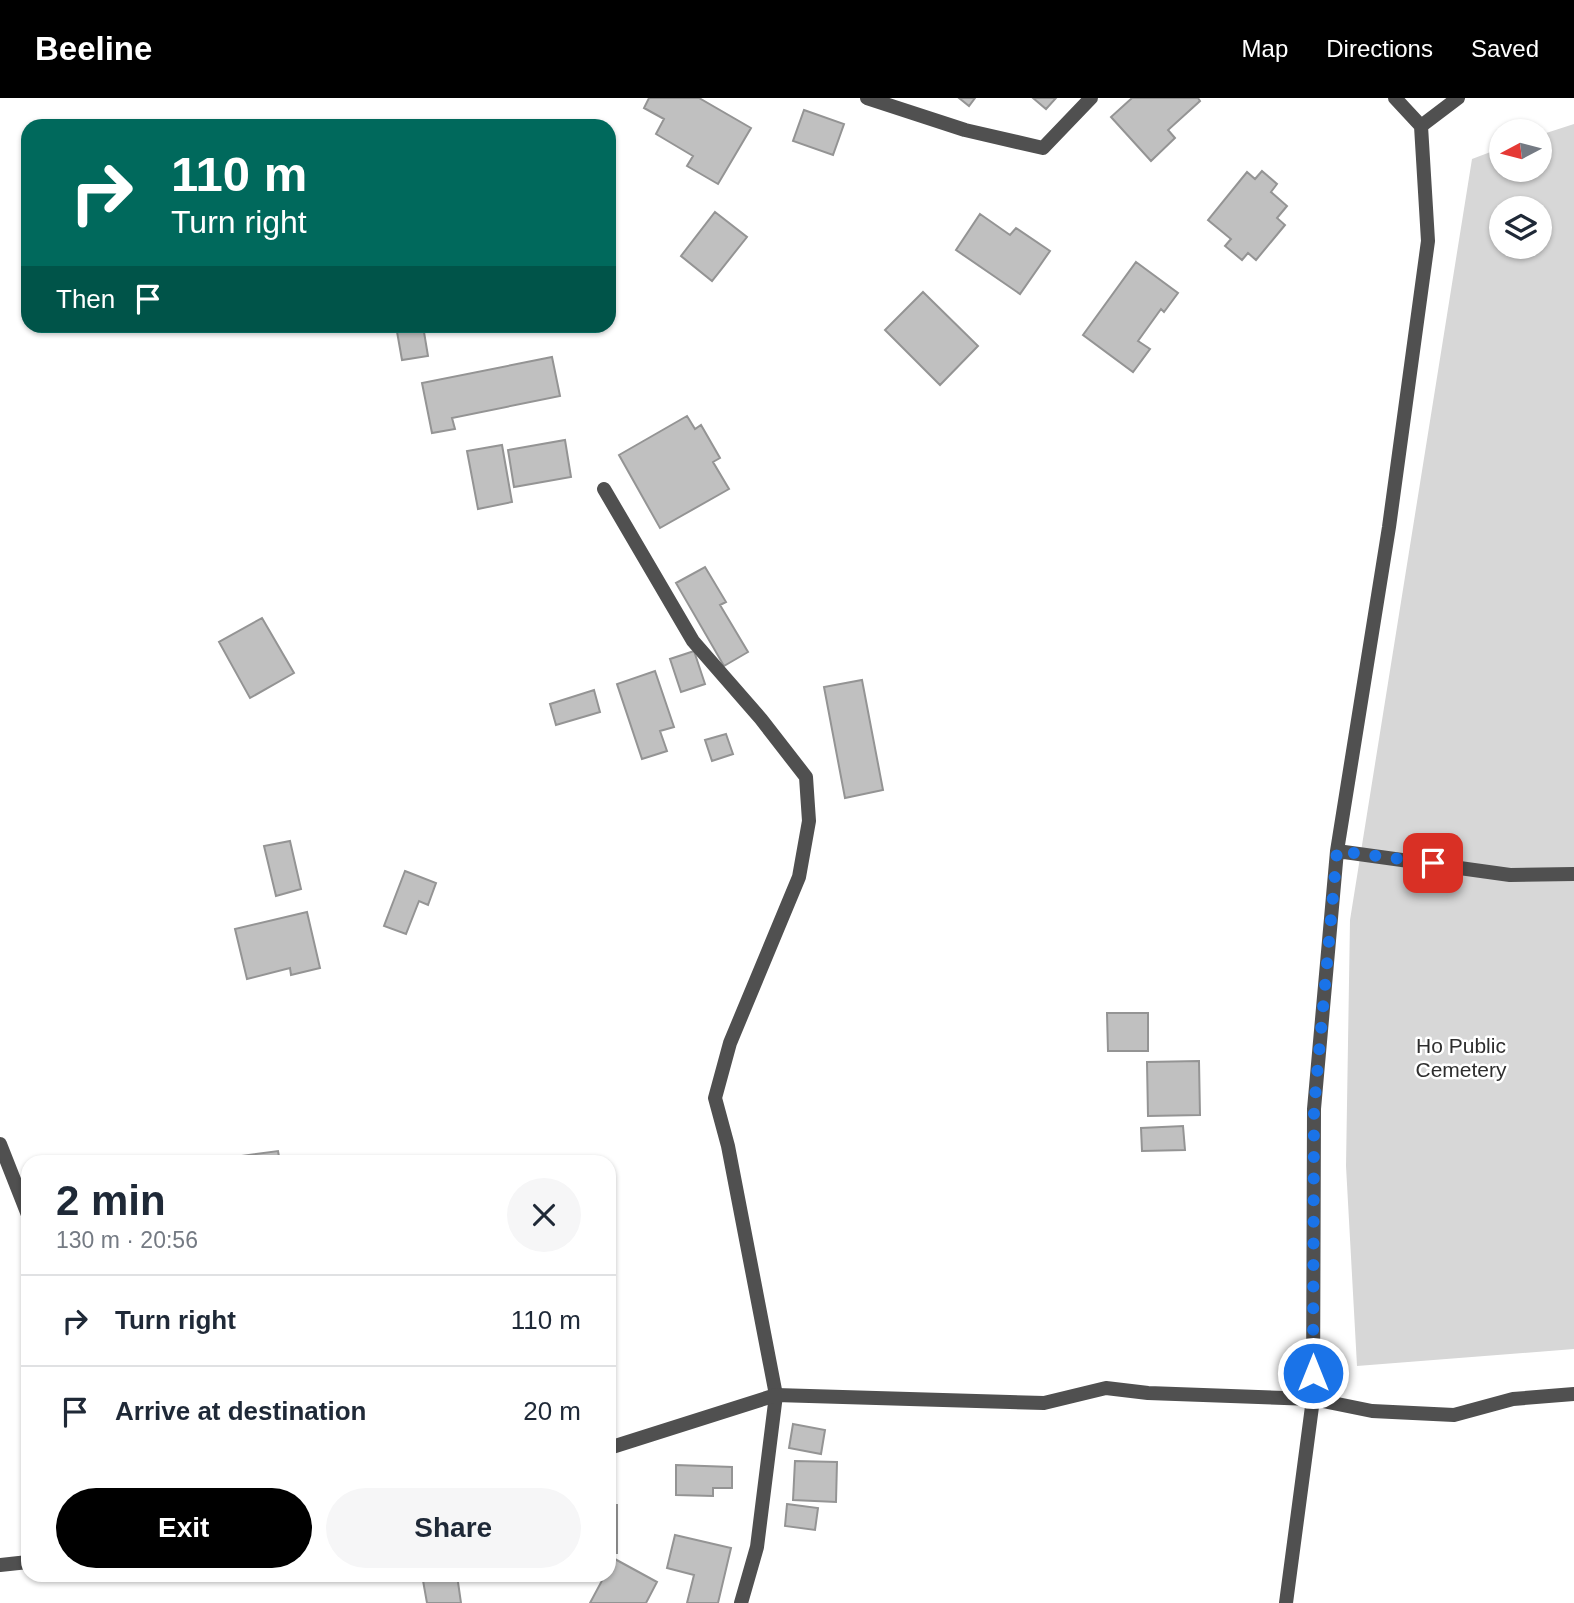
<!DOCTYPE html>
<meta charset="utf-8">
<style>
body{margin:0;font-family:Helvetica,sans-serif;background:#f6f6f7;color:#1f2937;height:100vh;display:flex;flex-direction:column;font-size:26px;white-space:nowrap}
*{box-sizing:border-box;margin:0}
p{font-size:23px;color:#747a83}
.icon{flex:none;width:38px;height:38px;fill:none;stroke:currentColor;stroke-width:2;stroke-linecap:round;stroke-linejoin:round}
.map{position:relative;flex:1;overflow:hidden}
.drawer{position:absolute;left:21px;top:1057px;width:595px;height:427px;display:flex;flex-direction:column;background:#fff;border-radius:21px;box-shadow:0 2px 5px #0004}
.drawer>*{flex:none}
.banner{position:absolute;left:21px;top:21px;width:595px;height:214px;border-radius:21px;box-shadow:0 2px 5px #0004;background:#00695c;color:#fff;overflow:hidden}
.needle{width:46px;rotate:263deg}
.fabs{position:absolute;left:1489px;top:21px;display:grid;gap:14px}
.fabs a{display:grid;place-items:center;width:63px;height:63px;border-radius:50%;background:#fff;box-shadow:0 2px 5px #0004;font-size:35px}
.pin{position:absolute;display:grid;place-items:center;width:60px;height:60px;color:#fff;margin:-30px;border-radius:14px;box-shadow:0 4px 10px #0006}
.me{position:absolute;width:77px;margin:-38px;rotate:0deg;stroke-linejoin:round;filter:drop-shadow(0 0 5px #0008)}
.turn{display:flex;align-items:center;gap:24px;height:147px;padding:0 35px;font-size:32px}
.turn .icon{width:91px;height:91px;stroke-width:2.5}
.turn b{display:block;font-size:49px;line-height:60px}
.then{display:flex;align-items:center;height:66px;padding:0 35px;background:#0003;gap:14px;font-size:26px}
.round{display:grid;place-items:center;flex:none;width:74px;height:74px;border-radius:37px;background:#f6f6f7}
.summary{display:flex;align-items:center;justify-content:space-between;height:119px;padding:0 35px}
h1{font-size:42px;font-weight:800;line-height:52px}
.primary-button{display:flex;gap:14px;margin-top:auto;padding:14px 35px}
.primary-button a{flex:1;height:80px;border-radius:42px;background:#000;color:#fff;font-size:28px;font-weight:800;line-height:80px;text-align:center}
.primary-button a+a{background:#f6f6f7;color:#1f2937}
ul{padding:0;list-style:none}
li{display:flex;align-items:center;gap:21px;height:91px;padding:0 35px;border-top:2px solid #e0e1e3}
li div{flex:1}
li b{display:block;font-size:26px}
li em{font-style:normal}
header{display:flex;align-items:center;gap:42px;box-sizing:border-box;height:98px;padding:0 35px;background:#000;color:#fff}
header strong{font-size:33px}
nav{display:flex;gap:38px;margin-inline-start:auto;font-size:24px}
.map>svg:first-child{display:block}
.green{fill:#d7d7d7;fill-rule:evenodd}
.building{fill:#c0c0c0;stroke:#949494;stroke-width:2}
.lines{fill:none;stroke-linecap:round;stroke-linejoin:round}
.minor{stroke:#505050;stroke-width:14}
.tertiary{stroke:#505050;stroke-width:14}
.route{stroke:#1a73e8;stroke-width:12;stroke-dasharray:0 21.6}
.labels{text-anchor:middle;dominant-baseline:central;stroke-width:5;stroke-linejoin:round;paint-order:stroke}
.park-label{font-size:21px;fill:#2e2e2e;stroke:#fff}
</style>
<header>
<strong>Beeline</strong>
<nav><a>Map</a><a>Directions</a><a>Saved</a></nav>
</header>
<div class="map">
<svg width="1574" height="1505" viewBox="0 0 1574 1505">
<rect width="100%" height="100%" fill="#fff"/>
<path class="green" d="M 1574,26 L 1574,1251 L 1357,1268 L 1346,1068 L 1350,822 L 1472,61 L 1501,50 L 1502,72 L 1540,72 L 1540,37 ZM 1502,110 L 1540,110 L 1540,149 L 1502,149 Z"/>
<path class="building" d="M 649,0 L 699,0 L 751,30 L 718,86 L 687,68 L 693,58 L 656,36 L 664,21 L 644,10 Z
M 959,0 L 975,0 L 969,8 Z
M 1033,0 L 1056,0 L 1046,11 Z
M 1132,0 L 1198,0 L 1200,3 L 1168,32 L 1175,40 L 1151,63 L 1111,19 Z
M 804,12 L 844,26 L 833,57 L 793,43 Z
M 1262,73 L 1277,86 L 1271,94 L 1287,108 L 1277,120 L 1285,127 L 1256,162 L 1248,155 L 1242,162 L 1225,148 L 1231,141 L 1208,122 L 1247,74 L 1255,81 Z
M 715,114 L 747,139 L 712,183 L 681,158 Z
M 980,116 L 1010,137 L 1016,130 L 1050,153 L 1020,196 L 956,152 Z
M 1136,164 L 1178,195 L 1164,214 L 1161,211 L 1138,243 L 1150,251 L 1133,274 L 1083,237 Z
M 923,194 L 978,248 L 940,287 L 885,232 Z
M 396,228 L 423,228 L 428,258 L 402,262 Z
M 552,259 L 560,298 L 452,320 L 455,331 L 432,335 L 422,285 Z
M 687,318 L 695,331 L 701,327 L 720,360 L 713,364 L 729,391 L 660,430 L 619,357 Z
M 565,342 L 571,379 L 514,389 L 508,352 Z
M 502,347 L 512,404 L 478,411 L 467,353 Z
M 705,469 L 726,504 L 720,507 L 748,554 L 724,568 L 676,485 Z
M 262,520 L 294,575 L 250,600 L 219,544 Z
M 694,553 L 705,586 L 681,594 L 670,561 Z
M 655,573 L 674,629 L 660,633 L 667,653 L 642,661 L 617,586 Z
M 862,582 L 883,692 L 845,700 L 824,589 Z
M 594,592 L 600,614 L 556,627 L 550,606 Z
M 726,636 L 733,656 L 712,663 L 705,642 Z
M 290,743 L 301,791 L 276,798 L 264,748 Z
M 405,773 L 436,785 L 428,807 L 419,803 L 406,836 L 384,828 Z
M 307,814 L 320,870 L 291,877 L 290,870 L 247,881 L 235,831 Z
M 1107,915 L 1148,915 L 1148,953 L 1108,953 Z
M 1199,963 L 1200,1017 L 1148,1018 L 1147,964 Z
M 1183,1028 L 1185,1052 L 1142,1053 L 1141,1030 Z
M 278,1053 L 280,1064 L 198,1064 Z
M 793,1326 L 825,1332 L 821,1356 L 789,1350 Z
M 795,1363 L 837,1364 L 836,1404 L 793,1402 Z
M 676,1367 L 732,1369 L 732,1390 L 713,1390 L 713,1398 L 676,1397 Z
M 787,1406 L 818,1410 L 815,1432 L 785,1428 Z
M 609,1407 L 617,1407 L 617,1455 L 609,1455 Z
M 675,1437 L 731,1450 L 718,1505 L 687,1505 L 694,1477 L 667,1470 Z
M 613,1460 L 657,1484 L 646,1505 L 590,1505 L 605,1477 L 609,1477 L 609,1468 Z
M 422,1477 L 457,1477 L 461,1505 L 427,1505 Z"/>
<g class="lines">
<path class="minor" d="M 867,0 L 965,32 L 1043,50 L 1091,0
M 1421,28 L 1458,0
M 604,391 L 693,543 L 761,621 L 806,679 L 809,723 L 799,779 L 730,945 L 715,1000 L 728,1048 L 776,1297 L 757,1449 L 741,1505
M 1337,753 L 1510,777 L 1574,776
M 0,1046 L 28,1117
M 1286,1505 L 1313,1301 L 1314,1011 L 1337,753 L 1389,429 L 1428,143 L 1421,28 L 1395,0"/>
<path class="tertiary" d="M 609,1350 L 776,1297 L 1044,1305 L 1106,1290 L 1148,1295 L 1313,1301 L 1372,1313 L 1454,1317 L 1513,1301 L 1574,1296
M 0,1467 L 28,1464"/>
</g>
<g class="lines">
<path class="route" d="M 1313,1275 L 1314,1011 L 1337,753 L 1433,765"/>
</g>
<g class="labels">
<g class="park-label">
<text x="1461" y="947">Ho Public<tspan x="1461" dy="24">Cemetery</tspan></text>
</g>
</g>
</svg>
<div class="fabs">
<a><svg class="needle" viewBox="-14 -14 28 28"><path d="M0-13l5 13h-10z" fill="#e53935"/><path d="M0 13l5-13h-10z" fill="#747a83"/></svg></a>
<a><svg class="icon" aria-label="layers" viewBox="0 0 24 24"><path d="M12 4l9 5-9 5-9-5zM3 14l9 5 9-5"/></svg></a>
</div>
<div class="pin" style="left:1433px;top:765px;background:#d93025"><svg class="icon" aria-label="arrive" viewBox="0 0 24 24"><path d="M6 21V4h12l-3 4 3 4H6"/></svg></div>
<svg class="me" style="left:1313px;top:1275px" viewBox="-20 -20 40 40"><circle r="17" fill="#1a73e8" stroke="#fff" stroke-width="3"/><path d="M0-11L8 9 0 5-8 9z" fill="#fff"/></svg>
<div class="banner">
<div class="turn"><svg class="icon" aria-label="right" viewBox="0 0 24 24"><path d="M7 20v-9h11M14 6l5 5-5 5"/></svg><div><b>110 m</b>Turn right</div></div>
<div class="then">Then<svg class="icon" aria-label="arrive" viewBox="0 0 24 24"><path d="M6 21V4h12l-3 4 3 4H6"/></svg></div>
</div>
<section class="drawer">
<div class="summary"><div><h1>2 min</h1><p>130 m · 20:56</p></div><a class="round"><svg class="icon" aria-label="close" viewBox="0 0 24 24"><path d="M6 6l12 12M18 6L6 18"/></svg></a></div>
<ul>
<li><svg class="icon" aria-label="right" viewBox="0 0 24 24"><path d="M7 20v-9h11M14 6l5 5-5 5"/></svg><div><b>Turn right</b></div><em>110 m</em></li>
<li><svg class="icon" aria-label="arrive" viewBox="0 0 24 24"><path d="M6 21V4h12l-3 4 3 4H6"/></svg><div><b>Arrive at destination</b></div><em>20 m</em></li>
</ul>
<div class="primary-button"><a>Exit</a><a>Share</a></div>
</section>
</div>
